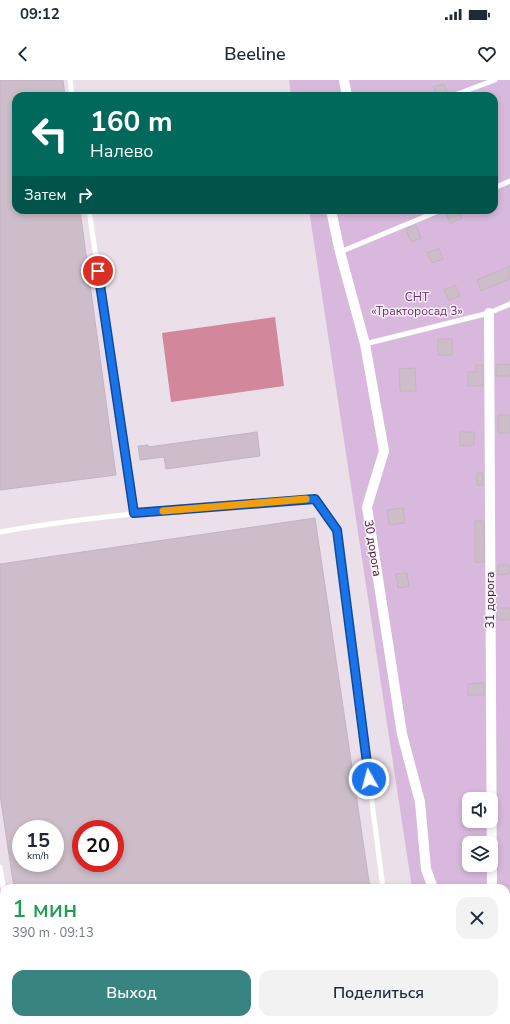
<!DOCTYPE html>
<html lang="ru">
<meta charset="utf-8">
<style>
body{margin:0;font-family:"Nunito Sans",sans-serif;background:#f2f2f3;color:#1f2937;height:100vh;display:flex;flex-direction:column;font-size:15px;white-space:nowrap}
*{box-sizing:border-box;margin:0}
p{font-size:13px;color:#747a83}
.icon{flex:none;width:22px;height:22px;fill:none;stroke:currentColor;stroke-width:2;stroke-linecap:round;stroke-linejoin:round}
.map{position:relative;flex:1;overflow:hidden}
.drawer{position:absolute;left:0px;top:804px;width:510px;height:140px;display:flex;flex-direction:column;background:#fff;border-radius:12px 12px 0 0;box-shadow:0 2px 6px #0003}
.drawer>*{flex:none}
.hud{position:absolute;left:12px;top:12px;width:486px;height:122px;border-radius:12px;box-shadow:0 2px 6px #0003;background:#00695c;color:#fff;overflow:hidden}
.fabs{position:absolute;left:462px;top:712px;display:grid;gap:8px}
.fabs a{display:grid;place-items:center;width:36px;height:36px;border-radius:8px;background:#fff;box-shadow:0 2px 6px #0003;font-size:20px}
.speed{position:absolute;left:12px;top:740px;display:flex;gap:8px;font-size:20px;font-weight:700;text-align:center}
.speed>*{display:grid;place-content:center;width:52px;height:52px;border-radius:50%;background:#fff;box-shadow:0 2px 6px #0003;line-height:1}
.speed small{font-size:10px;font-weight:400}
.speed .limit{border:6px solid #d22;background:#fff;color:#111}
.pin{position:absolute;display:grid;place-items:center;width:34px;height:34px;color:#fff;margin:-17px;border:2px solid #fff;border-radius:50%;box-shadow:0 1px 4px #0007}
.me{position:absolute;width:44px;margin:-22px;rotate:353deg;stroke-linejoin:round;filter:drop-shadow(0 0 3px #0008)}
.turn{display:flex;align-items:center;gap:14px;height:84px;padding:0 12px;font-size:18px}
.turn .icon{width:52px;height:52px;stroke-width:2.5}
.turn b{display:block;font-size:28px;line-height:34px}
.then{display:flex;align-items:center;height:38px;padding:0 12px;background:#0003;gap:8px;font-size:15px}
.round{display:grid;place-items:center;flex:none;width:42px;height:42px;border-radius:12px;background:#f2f2f3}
.headline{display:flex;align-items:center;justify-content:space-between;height:68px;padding:0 12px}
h1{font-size:24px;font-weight:600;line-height:30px;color:#1e9e55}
.cta{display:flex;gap:8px;margin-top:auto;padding:8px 12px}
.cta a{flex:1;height:46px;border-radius:12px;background:#388480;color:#fff;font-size:16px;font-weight:600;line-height:46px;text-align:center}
.cta a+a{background:#f2f2f3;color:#1f2937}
.status{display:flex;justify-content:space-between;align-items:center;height:28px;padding:0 20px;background:#fff;direction:ltr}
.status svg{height:11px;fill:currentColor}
header{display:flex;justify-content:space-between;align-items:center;height:52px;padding:0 12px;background:#fff;font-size:18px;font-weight:600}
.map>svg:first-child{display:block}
.green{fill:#d8b9dd;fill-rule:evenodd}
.water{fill:#d2879a}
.building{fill:#ccbdc9;stroke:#c5b3c2;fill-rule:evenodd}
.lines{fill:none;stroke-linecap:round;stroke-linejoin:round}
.lane{stroke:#fff;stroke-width:5}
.street{stroke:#fff;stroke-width:10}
.route-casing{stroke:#114b97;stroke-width:10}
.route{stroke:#1a73e8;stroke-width:7}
.slow{stroke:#f59e0b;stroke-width:7}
.labels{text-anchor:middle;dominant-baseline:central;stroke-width:3;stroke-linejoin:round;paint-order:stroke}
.park-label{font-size:12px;fill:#722a73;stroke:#f8f1f7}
.street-label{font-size:12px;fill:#3c2133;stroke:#f8f1f7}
</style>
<div class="status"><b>09:12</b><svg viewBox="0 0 49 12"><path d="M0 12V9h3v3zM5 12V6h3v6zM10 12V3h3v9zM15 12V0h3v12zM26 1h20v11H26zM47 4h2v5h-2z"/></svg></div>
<header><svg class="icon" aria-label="back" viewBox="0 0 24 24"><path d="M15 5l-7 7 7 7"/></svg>Beeline<svg class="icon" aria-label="heart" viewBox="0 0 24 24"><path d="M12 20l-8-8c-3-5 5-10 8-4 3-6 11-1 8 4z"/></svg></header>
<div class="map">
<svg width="510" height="944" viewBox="0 0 510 944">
<rect width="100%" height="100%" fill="#ebe0ea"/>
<path class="green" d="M 289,0 L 510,0 L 510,944 L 433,944 L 432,940 L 506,940 L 506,808 L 412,808 L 309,130 L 494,130 L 494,16 L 291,16 ZM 469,719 L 491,719 L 491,741 L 469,741 ZM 469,763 L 491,763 L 491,785 L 469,785 Z"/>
<path class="water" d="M 275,237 L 284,306 L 171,322 L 162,253 Z"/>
<path class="building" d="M 0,0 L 63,0 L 65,16 L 16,16 L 16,130 L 80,130 L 116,395 L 0,410 Z
M 444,4 L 448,14 L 442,16 L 437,16 L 433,7 Z
M 457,130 L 458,130 L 462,138 L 450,143 L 446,134 Z
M 416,145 L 421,158 L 411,162 L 406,149 Z
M 439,168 L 443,179 L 432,183 L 427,173 Z
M 510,186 L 510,199 L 481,211 L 477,200 Z
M 455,205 L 460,216 L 449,220 L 444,210 Z
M 438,259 L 452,259 L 452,275 L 438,275 Z
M 510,284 L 510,296 L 496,296 L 496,285 Z
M 476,285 L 483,285 L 483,306 L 468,306 L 468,292 L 476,292 Z
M 415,288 L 416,311 L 400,311 L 399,289 Z
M 498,335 L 510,335 L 510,353 L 498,353 Z
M 257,352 L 260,376 L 166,389 L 164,377 L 140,380 L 138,366 L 148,365 L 148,367 Z
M 460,352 L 474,352 L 474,365 L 460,366 Z
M 477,393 L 483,393 L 483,405 L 477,405 Z
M 403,428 L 405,443 L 389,445 L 387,430 Z
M 315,438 L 370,808 L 14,808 L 0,715 L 0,484 ZM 21,749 L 55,749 L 55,783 L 21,783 ZM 81,749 L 115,749 L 115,783 L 81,783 Z
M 475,441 L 484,441 L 484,482 L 475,482 Z
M 498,485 L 509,485 L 509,494 L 498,495 Z
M 407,493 L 409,506 L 398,508 L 396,494 Z
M 497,528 L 510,528 L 510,540 L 497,540 Z
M 484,603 L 484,615 L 468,615 L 468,604 Z"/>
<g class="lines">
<path class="lane" d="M 70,0 L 72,16
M 452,16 L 495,0
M 494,108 L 510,101
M 89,130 L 134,433
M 340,172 L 441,130
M 365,264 L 489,233 L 510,224
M 0,452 C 104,434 210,427 315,419 L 337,449 L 383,808
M 0,787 L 4,812
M 24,940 L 25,944
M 359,944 L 385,940"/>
<path class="street" d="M 344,0 L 347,16
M 331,130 L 340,172 L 365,264 L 384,371 L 367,427 L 402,654 L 420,722 L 426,789 L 433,808
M 489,233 L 492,808
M 461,940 L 461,944"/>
</g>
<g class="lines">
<defs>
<path id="route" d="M 98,191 L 134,433 L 315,419 L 337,450 L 369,699"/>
</defs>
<use href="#route" class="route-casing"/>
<use href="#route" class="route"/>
<path class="slow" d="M 163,431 L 306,419"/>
</g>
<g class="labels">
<g class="park-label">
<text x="417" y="217">СНТ<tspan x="417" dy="14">«Тракторосад 3»</tspan></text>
</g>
<g class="street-label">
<text transform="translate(373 468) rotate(81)">30 дорога</text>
<text transform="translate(490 520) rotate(-90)">31 дорога</text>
</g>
</g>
</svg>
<div class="fabs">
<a><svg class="icon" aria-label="sound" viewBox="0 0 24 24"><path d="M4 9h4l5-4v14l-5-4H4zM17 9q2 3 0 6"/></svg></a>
<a><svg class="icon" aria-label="layers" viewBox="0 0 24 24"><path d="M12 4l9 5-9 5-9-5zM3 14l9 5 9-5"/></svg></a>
</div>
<div class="speed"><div>15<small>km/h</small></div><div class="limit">20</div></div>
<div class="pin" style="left:98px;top:191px;background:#d93025"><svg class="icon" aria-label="arrive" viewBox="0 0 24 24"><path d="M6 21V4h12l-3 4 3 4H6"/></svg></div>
<svg class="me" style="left:369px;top:699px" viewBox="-20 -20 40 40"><circle r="17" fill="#1a73e8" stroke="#fff" stroke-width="3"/><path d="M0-11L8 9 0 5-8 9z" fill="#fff"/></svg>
<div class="hud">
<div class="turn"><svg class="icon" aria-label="left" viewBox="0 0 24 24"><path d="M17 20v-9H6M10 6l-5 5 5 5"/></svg><div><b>160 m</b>Налево</div></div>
<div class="then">Затем<svg class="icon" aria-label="right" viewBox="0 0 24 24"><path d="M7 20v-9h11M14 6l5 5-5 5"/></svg></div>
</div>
<section class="drawer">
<div class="headline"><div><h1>1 мин</h1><p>390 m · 09:13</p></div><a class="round"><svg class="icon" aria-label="close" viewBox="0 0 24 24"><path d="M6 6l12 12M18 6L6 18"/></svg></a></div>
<div class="cta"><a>Выход</a><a>Поделиться</a></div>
</section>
</div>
